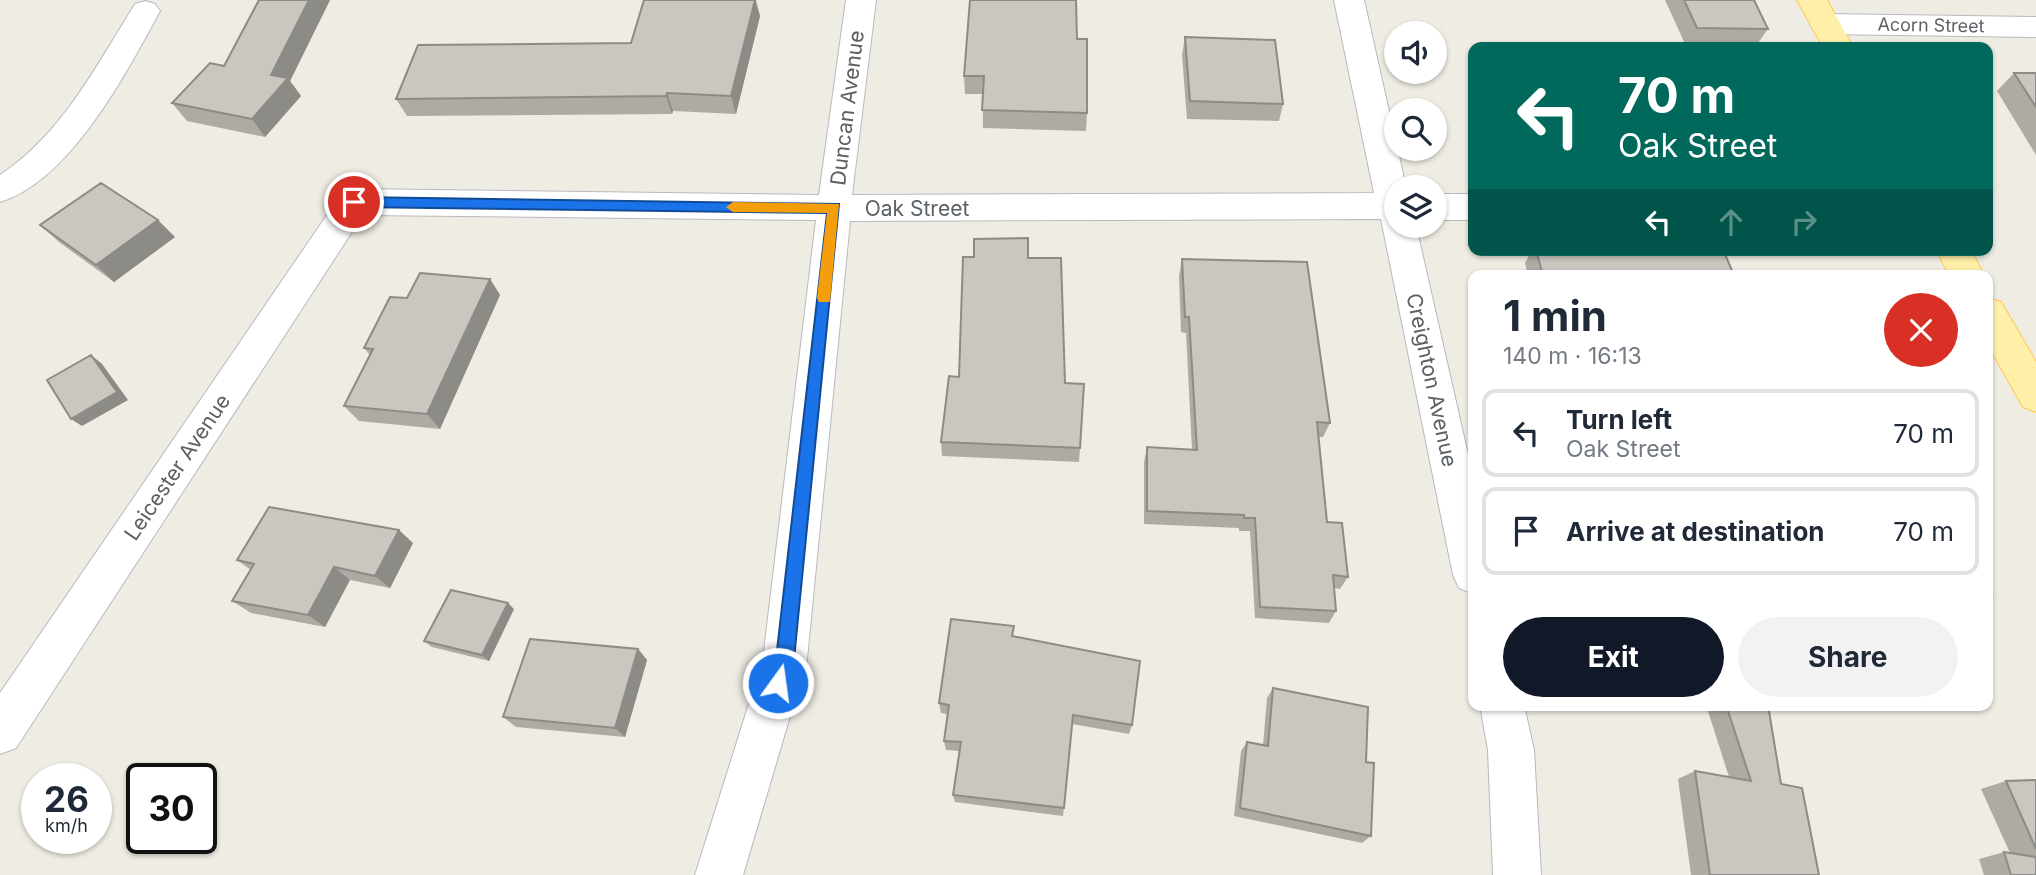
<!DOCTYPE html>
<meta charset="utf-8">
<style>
body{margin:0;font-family:Inter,sans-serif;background:#f2f2f3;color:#1f2937;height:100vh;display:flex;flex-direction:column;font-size:26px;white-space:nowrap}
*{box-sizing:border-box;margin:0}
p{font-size:23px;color:#747a83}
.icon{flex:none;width:38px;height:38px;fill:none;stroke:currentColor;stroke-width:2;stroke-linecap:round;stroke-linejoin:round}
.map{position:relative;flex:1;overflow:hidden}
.panel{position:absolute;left:1468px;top:270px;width:525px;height:441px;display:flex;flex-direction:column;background:#fff;border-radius:14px;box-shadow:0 2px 5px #0004}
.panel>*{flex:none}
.guide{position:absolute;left:1468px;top:42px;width:525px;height:214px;border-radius:14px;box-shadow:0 2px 5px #0004;background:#00695c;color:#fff;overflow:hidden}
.tools{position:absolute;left:1384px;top:21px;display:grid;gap:14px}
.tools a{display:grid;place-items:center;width:63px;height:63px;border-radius:50%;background:#fff;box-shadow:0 2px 5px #0004;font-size:35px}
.speed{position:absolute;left:21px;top:763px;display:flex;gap:14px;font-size:35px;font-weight:700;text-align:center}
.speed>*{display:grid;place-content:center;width:91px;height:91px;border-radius:50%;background:#fff;box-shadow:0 2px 5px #0004;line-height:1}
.speed small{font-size:18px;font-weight:400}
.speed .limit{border:4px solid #111;border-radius:10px;background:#fff;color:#111}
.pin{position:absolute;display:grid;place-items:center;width:60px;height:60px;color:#fff;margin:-30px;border:4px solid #fff;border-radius:50%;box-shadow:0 2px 7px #0007}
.me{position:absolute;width:77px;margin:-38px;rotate:14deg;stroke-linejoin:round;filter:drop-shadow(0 0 5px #0008)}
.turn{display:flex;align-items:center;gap:24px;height:147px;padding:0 35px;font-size:32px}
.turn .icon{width:91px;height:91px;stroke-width:2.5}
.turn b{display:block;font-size:49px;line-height:60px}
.lanes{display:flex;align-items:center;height:66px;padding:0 35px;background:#0003;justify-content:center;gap:35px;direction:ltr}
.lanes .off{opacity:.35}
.round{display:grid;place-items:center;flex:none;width:74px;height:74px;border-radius:37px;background:#f2f2f3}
.summary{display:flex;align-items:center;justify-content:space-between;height:119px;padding:0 35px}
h1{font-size:42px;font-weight:700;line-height:52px}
.button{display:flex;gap:14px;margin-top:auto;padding:14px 35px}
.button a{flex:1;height:80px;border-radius:42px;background:#111827;color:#fff;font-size:28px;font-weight:700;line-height:80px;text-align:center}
.button a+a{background:#f2f2f3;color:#1f2937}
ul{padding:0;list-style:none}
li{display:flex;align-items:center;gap:21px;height:88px;margin:0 14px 10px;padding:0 21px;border:4px solid #e0e1e3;border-radius:14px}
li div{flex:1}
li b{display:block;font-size:26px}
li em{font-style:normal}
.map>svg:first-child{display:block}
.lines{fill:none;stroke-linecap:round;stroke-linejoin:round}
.street-casing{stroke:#b6babf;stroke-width:2}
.primary-casing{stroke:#fec84e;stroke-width:2}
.street{fill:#fff;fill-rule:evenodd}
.primary{fill:#ffefa9;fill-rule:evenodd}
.wall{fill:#aeaba5}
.shaded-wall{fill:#8d8b86}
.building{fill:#cac7c0;stroke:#8d8b86;stroke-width:2}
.route{fill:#1a73e8;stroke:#114b97;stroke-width:2}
.slow{fill:#f59e0b}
.labels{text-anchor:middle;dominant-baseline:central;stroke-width:5;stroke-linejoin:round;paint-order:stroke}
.far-street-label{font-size:18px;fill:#5b6065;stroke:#fff}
.street-label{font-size:21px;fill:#5b6065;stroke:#fff}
</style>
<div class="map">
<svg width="2036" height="875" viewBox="0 0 2036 875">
<rect width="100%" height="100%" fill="#efece3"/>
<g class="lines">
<defs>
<path id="street" d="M 846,0 L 876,0 L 852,195 L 1374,193 L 1334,0 L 1364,0 L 1406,187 L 1396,187 L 1396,226 L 1416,226 L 1474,481 L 1474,594 L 1459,588 L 1453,575 L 1381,219 L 850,221 L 807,659 L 743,875 L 695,875 L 763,659 L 816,220 L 363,215 L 16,748 L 0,754 L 0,693 L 342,193 L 354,189 L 819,195 Z
M 145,1 L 155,4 L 160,11 C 127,72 70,181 0,202 L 0,175 C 63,133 96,66 135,4 Z
M 1825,14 L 2036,17 L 2036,37 L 1825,34 L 1814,31 L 1810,24 L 1814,17 Z
M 1435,194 L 1474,194 L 1474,220 L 1435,220 Z
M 1480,705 L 1524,705 L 1534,750 L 1541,875 L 1493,875 L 1488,750 Z"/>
<path id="primary" d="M 1797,0 L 1827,0 L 1853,47 L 1823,47 Z
M 1936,250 L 1971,250 L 1984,275 L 1949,275 Z
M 1988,298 L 2001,302 L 2036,362 L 2036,412 L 2023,407 L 1988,345 Z"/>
</defs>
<use href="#street" class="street-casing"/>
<use href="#primary" class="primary-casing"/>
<use href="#street" class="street"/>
<use href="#primary" class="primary"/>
</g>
<path class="wall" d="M 330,0 L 290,81 L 301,96 L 265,137 L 187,121 L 172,103 L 224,66 Z
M 644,0 L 756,0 L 760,16 L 736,114 L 673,111 L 672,114 L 407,116 L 396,99 L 631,43 Z
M 1665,0 L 1754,0 L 1768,29 L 1755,47 L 1686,46 Z
M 1185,37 L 1283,104 L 1279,121 L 1187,119 L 1182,55 Z
M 1077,39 L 1087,113 L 1086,131 L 983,128 L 983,94 L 965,94 L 964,76 Z
M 2014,73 L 2036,73 L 2036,155 L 1997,91 Z
M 40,225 L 175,237 L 114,282 L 59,242 Z
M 1532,250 L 1703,250 L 1704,252 L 1734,275 L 1528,275 L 1525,263 Z
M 1028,258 L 1065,383 L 1080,448 L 1079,462 L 942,456 L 941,442 L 959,377 Z
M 1182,259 L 1330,423 L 1323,437 L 1319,437 L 1327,522 L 1348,577 L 1340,589 L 1334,588 L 1336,611 L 1329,623 L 1255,618 L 1250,531 L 1239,531 L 1239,528 L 1144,524 L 1144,462 L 1147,447 L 1192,450 L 1186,333 L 1181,332 L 1179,276 Z
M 490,279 L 500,295 L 440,429 L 359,421 L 344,406 L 370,355 L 364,348 L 407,298 Z
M 413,543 L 390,588 L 350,580 L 325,627 L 251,613 L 232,601 L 251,570 L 237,560 Z
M 514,609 L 489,661 L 432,647 L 424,641 Z
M 1014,636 L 1132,725 L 1129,734 L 1072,724 L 1063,816 L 955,802 L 953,795 L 959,751 L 946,750 L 944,741 L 947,714 L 941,713 L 939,703 Z
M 638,649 L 647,660 L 625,737 L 516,727 L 503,717 Z
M 1273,688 L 1366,762 L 1371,836 L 1362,843 L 1234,816 L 1241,751 L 1247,742 L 1263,745 L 1267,698 Z
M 1706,705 L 1768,705 L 1781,784 L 1819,875 L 1691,875 L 1678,779 L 1695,771 L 1729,777 Z
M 2036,780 L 2036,875 L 1984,875 L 1979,859 L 2004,852 L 2010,853 L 1981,789 L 2006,781 Z"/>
<path class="shaded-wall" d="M 309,0 L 330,0 L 290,81 L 301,96 L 265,137 L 252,119 L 271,75 Z
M 755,0 L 760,16 L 736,114 L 731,96 Z
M 667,93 L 673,111 L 672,114 L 666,96 Z
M 158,220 L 175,237 L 114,282 L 96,265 Z
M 490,279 L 500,295 L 440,429 L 427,414 Z
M 91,355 L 102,364 L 128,400 L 82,426 L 71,419 Z
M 399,530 L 413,543 L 390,588 L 375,576 Z
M 334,567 L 350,580 L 325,627 L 308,615 Z
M 508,603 L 514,609 L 489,661 L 482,655 Z
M 638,649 L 647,660 L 625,737 L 615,728 Z"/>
<path class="building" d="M 259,0 L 309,0 L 271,75 L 288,78 L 252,119 L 172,103 L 210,63 L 224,66 Z
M 644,0 L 755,0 L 731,96 L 667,93 L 666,96 L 396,99 L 418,45 L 631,43 Z
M 970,0 L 1076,0 L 1077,39 L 1087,39 L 1087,113 L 982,110 L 984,76 L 964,76 Z
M 1684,0 L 1754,0 L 1768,29 L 1697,28 Z
M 1185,37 L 1275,40 L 1283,104 L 1190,101 Z
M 2014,73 L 2036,73 L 2036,107 Z
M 101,183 L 158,220 L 96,265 L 40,225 Z
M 1028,238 L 1028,258 L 1061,258 L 1065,383 L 1084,384 L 1080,448 L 941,442 L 949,376 L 959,377 L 963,257 L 974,257 L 974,239 Z
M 1536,250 L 1703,250 L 1704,252 L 1724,252 L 1734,275 L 1543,275 Z
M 1182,259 L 1307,262 L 1330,423 L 1317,422 L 1327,522 L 1342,523 L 1348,577 L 1333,575 L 1336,611 L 1260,607 L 1255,518 L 1244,518 L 1244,515 L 1147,511 L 1147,447 L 1197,450 L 1189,317 L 1185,317 Z
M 420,273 L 490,279 L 427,414 L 344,406 L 373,349 L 364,348 L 390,297 L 407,298 Z
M 91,355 L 117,392 L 71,419 L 47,380 Z
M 269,507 L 399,530 L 375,576 L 334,567 L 308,615 L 232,601 L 254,564 L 237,560 Z
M 1988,585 L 1992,593 L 1988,593 Z
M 451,590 L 508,603 L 482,655 L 424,641 Z
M 951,619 L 1014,626 L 1012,636 L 1140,661 L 1132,725 L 1073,715 L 1064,808 L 953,795 L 961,742 L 944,741 L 949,705 L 939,703 Z
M 530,639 L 638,649 L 615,728 L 503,717 Z
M 1273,688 L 1368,707 L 1366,762 L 1374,763 L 1371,836 L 1240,808 L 1247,742 L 1268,746 Z
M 1726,705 L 1768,705 L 1781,784 L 1802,788 L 1819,875 L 1710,875 L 1695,771 L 1751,781 Z
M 2036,780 L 2036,849 L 2006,781 Z
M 2004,852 L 2036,857 L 2036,875 L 2011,875 Z"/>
<path class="route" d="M 354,197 L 839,204 L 794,659 L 784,689 L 778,692 L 771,689 L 769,683 L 776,659 L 827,213 L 354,207 L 347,202 Z"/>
<path class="slow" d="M 733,202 L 839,204 L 830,302 L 819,302 L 817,298 L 827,213 L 733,212 L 726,207 Z"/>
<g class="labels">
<g class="far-street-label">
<text transform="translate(1931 25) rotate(1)">Acorn Street</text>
</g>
<g class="street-label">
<text transform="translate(847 108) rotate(-83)">Duncan Avenue</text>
<text x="917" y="208">Oak Street</text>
<text transform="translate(1432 380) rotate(78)">Creighton Avenue</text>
<text transform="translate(177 467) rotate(-56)">Leicester Avenue</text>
</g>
</g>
</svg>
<div class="tools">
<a><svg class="icon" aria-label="sound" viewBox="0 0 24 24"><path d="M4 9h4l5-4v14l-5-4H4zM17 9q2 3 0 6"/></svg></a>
<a><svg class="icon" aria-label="search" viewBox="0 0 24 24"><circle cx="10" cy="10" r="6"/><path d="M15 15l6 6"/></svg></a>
<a><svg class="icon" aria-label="layers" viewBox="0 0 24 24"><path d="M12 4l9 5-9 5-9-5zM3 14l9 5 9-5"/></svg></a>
</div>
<div class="speed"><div>26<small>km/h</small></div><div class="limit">30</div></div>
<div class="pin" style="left:354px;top:202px;background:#d93025"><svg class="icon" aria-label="arrive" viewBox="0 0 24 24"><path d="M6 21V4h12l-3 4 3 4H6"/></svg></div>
<svg class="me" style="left:778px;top:683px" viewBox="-20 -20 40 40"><circle r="17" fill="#1a73e8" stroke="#fff" stroke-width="3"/><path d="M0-11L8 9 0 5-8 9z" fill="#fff"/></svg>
<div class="guide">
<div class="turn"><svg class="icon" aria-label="left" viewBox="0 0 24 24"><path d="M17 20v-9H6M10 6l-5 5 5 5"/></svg><div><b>70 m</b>Oak Street</div></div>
<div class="lanes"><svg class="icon" aria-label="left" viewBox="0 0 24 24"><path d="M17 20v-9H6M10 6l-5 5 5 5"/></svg><svg class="icon off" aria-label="ahead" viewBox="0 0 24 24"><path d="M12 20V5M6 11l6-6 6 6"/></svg><svg class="icon off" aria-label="right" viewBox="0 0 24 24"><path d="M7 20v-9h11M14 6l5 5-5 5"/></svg></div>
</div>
<section class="panel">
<div class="summary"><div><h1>1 min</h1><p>140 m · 16:13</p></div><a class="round" style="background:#d93025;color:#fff"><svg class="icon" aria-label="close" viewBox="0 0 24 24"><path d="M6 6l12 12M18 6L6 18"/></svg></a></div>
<ul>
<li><svg class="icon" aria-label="left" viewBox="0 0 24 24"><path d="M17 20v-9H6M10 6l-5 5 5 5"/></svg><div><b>Turn left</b><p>Oak Street</p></div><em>70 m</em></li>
<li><svg class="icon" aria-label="arrive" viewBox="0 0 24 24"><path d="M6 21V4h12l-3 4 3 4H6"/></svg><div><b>Arrive at destination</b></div><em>70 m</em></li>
</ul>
<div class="button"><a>Exit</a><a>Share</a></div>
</section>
</div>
